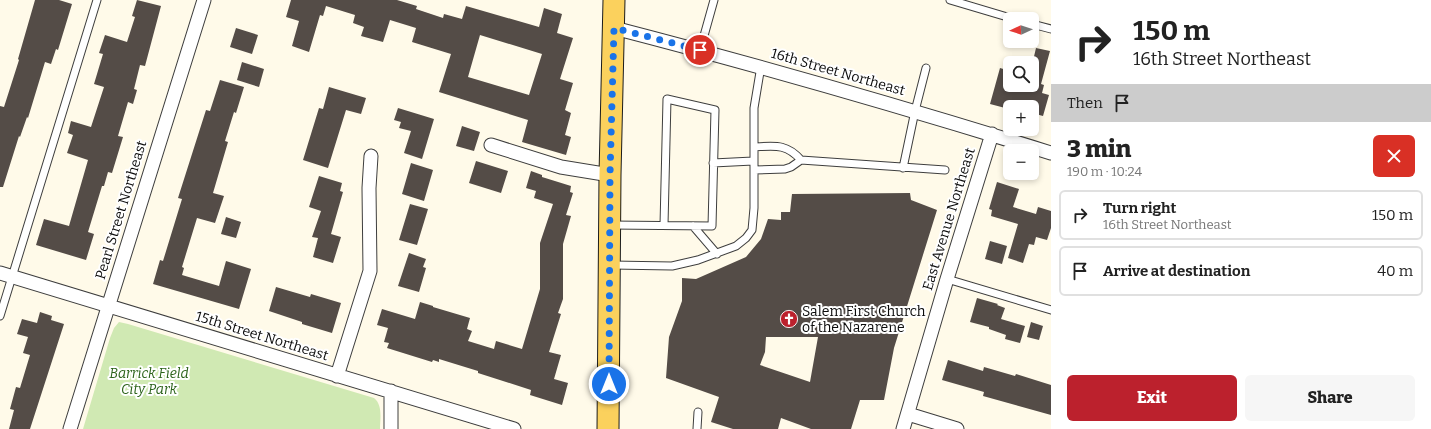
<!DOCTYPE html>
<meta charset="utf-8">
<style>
body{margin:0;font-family:Bitter,serif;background:#f6f6f6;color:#222;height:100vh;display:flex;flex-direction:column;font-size:15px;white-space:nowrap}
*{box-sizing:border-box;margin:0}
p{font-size:13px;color:#767676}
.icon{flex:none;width:22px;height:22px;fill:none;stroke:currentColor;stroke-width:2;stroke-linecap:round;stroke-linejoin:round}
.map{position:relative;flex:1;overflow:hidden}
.drawer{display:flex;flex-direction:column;background:#fff;width:380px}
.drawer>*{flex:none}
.hud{background:#fff;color:#222;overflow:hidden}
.needle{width:26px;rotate:267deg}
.buttons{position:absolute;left:1003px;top:12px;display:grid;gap:8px}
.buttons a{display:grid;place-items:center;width:36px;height:36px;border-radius:6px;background:#fff;box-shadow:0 2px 6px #0003;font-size:20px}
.pin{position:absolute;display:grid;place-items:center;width:34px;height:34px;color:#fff;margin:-17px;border:2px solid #fff;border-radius:50%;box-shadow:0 1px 4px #0007}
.me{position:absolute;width:44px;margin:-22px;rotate:0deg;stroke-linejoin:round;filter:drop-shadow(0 0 3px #0008)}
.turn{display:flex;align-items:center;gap:14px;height:84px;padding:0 16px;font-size:18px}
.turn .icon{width:52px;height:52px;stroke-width:2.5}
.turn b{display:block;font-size:28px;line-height:34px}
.then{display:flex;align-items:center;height:38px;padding:0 16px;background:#0003;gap:8px;font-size:15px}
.round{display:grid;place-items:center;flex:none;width:42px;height:42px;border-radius:6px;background:#f6f6f6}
.summary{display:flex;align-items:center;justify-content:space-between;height:68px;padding:0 16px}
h1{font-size:24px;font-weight:800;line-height:30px}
.action{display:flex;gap:8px;margin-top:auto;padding:8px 16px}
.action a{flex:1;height:46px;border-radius:6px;background:#bc212d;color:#fff;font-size:16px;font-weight:800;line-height:46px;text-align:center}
.action a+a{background:#f6f6f6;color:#222}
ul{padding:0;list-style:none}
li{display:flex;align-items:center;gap:12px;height:50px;margin:0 8px 6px;padding:0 8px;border:2px solid #e0e0e0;border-radius:6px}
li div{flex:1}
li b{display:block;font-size:15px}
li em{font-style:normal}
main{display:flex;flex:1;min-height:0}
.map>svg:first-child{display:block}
.green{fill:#d0e9b3}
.building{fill:#544c47;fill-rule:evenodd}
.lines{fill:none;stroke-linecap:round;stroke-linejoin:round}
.lane-casing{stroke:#3e3e3e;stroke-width:9}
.street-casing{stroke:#3e3e3e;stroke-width:15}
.primary-casing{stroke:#1c1c1c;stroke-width:23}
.lane{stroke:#fff;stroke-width:7}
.street{stroke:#fff;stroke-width:13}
.primary{stroke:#fbd15d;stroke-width:21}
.route{stroke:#1a73e8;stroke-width:7;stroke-dasharray:0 12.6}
.labels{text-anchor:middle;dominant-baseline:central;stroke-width:4;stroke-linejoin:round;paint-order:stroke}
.street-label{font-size:14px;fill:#0b0b0b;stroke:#fff}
.poi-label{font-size:14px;fill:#0b0b0b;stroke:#fff;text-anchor:start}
.park-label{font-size:14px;font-style:italic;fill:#2c631b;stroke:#fff}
</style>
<main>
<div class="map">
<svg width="1051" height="429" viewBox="0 0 1051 429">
<rect width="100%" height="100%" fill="#fffae9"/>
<path class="green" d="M 119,322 L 128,324 L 374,398 C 383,405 380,419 380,429 L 83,429 L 110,338 L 114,328 Z"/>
<path class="building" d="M 35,0 L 59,0 L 72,4 L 58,50 L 56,49 L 51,64 L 45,62 L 28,118 L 27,117 L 20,137 L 19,136 L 3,187 L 0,187 L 0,106 L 4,107 L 19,60 L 18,59 Z
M 137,0 L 161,6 L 145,66 L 140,65 L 134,89 L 137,90 L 133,104 L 128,102 L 118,136 L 123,137 L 112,173 L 108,172 L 104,186 L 102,186 L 88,232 L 94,234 L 86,260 L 36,245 L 44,219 L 69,226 L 88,160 L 67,153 L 73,135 L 68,133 L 71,121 L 91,127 L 104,87 L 94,84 L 103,54 L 99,53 L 105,35 L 127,42 L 135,17 L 132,16 Z
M 291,0 L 397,0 L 417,6 L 416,9 L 443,18 L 444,14 L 462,19 L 466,6 L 539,27 L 544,8 L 562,14 L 557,33 L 573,38 L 560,79 L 573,83 L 565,110 L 571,113 L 565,135 L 571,137 L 566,155 L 522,142 L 528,120 L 439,92 L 451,54 L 412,42 L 416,28 L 390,20 L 383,42 L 361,36 L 364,27 L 353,23 L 355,15 L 326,6 L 323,16 L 320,15 L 309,52 L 292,46 L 299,21 L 286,17 ZM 480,35 L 542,54 L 529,95 L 468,77 Z
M 236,28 L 258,35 L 252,54 L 230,47 Z
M 1036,48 L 1050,51 L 1041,84 L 1044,85 L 1042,93 L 1049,95 L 1043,116 L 1032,113 L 1032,107 L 1010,107 L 1009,109 L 990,104 L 1000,68 L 1010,71 L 1010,85 L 1032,85 L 1032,65 Z
M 242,62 L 264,69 L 259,87 L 237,80 Z
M 220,80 L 244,87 L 236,113 L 234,112 L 225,141 L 228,142 L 213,193 L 224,196 L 215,223 L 197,218 L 182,267 L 184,268 L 182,275 L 219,286 L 226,261 L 251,269 L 239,309 L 153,284 L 160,260 L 163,261 L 182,199 L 178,198 L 206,110 L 210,111 Z
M 329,87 L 366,98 L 361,114 L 346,110 L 328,168 L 303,160 L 319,108 L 323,109 Z
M 398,108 L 434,119 L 422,159 L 404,153 L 411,131 L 399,128 L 401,122 L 394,120 Z
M 462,126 L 480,132 L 474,151 L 456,146 Z
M 476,161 L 508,171 L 501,193 L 469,183 Z
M 411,163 L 433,170 L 424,201 L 402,194 Z
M 531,171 L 542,175 L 542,177 L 571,186 L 570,192 L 573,193 L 566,215 L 571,216 L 563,244 L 563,299 L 558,313 L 561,314 L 549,352 L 561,355 L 554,379 L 568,383 L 562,405 L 530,395 L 531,390 L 478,373 L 478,371 L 439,359 L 439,362 L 433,360 L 432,362 L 387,348 L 389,343 L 384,342 L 388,328 L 377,325 L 382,309 L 415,319 L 420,302 L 433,306 L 433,307 L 470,318 L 467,329 L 472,331 L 468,341 L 494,349 L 496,341 L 522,349 L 540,289 L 540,243 L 553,204 L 534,198 L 536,191 L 526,188 Z
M 319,176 L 342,183 L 340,191 L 343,192 L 331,234 L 341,237 L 333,263 L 313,257 L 318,238 L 312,237 L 321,211 L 309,207 Z
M 997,182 L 1019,189 L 1013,207 L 1036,214 L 1038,207 L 1051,211 L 1051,228 L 1047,240 L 1036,237 L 1034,245 L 1029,244 L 1023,263 L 1008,258 L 1018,224 L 991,216 L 992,210 L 989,209 Z
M 910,193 L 911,200 L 937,210 L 894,348 L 884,400 L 860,400 L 851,429 L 811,429 L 781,418 L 778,429 L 733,429 L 711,422 L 719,397 L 666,378 L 669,337 L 682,301 L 682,278 L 696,279 L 746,257 L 761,239 L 768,219 L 781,220 L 781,212 L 790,212 L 792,194 ZM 766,337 L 818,337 L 810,382 L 760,365 L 765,352 Z
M 410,204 L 428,209 L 417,245 L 399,240 Z
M 226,217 L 241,222 L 236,238 L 221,234 Z
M 990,241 L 1007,246 L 1002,264 L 985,259 Z
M 409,253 L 426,259 L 423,267 L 426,268 L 419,292 L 398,286 Z
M 276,287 L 310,297 L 311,294 L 341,303 L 332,333 L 302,324 L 302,322 L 269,311 Z
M 977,298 L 998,304 L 997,305 L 1005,308 L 1001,319 L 1025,326 L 1020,343 L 1005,339 L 1006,335 L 989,329 L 989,327 L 970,322 Z
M 40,312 L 52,316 L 51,320 L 64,324 L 30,429 L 9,429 L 14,410 L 10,409 L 16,387 L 20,388 L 30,355 L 23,353 L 28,337 L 17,334 L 22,319 L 37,323 Z
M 1031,322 L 1043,326 L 1039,340 L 1027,337 Z
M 948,360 L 983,371 L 984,367 L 1015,376 L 1016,374 L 1051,385 L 1051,415 L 983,396 L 984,392 L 942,380 Z"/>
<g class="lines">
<defs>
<path id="lane" d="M 950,0 L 1014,19
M 1032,24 L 1051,29
M 700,50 L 714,0
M 754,147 C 774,146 786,143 801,160 L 791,167 L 785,169 L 754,170
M 801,160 L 945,170
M 713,163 L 753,161
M 903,168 L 915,111 L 926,68
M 610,225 L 712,226 L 715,110 L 667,99 L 664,225
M 693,226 L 717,254
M 612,265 L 672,266 L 698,260 L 736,246 L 746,238 L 752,230 L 754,208 L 754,108 L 761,66
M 947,279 L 1051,310
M 0,316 L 97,0
M 697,429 L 698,412"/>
<path id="street" d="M 614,28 C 761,66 906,108 1051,153
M 491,145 L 561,167 L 610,175
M 0,273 L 514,429
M 337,376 L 370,271 L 369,188 L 371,156
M 908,414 L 957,429
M 70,429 L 204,0
M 391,429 L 391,391
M 903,429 L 947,279 L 992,134"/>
<path id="primary" d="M 608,429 L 610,175 L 614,0"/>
</defs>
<use href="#lane" class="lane-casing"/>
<use href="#street" class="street-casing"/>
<use href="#primary" class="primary-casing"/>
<use href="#lane" class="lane"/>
<use href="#street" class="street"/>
<use href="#primary" class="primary"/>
</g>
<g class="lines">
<path class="route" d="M 609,384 L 610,175 L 614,28 L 700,50"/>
</g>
<defs>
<symbol id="church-disc" viewBox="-11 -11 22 22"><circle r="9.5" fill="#bc212d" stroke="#fff"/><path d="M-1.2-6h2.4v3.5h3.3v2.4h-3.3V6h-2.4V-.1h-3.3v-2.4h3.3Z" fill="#fff"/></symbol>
</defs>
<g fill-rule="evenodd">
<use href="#church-disc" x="779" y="309" width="20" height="20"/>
</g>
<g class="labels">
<g class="street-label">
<text transform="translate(838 72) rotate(16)">16th Street Northeast</text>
<text transform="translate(121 210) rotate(-73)">Pearl Street Northeast</text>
<text transform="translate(949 219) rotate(-73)">East Avenue Northeast</text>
<text transform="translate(262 336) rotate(17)">15th Street Northeast</text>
</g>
<g class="poi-label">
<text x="802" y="311">Salem First Church<tspan x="802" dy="16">of the Nazarene</tspan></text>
</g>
<g class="park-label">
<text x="149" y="373">Barrick Field<tspan x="149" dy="16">City Park</tspan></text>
</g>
</g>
</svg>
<div class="buttons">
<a><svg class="needle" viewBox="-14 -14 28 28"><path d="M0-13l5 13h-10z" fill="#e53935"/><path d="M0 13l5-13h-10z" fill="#767676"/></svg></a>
<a><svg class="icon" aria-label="search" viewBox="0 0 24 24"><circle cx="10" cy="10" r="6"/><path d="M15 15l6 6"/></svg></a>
<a>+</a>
<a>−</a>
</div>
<div class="pin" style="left:700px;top:50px;background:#d93025"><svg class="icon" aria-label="arrive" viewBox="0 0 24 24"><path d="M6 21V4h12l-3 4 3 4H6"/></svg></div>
<svg class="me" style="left:609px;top:384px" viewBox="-20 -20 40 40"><circle r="17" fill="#1a73e8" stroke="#fff" stroke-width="3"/><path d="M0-11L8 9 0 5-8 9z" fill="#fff"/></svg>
</div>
<section class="drawer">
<div class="hud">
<div class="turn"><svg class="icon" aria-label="right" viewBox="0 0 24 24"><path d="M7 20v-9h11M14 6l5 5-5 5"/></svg><div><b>150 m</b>16th Street Northeast</div></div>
<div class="then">Then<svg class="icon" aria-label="arrive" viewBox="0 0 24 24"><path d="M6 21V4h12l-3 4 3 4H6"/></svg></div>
</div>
<div class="summary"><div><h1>3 min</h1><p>190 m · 10:24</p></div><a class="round" style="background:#d93025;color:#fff"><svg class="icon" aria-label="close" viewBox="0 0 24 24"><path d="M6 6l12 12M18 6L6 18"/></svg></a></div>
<ul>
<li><svg class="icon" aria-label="right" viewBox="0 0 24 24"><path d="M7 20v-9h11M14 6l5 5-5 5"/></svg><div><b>Turn right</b><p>16th Street Northeast</p></div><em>150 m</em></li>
<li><svg class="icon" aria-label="arrive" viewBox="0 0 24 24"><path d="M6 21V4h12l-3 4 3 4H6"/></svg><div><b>Arrive at destination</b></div><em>40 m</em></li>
</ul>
<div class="action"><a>Exit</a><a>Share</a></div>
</section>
</main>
